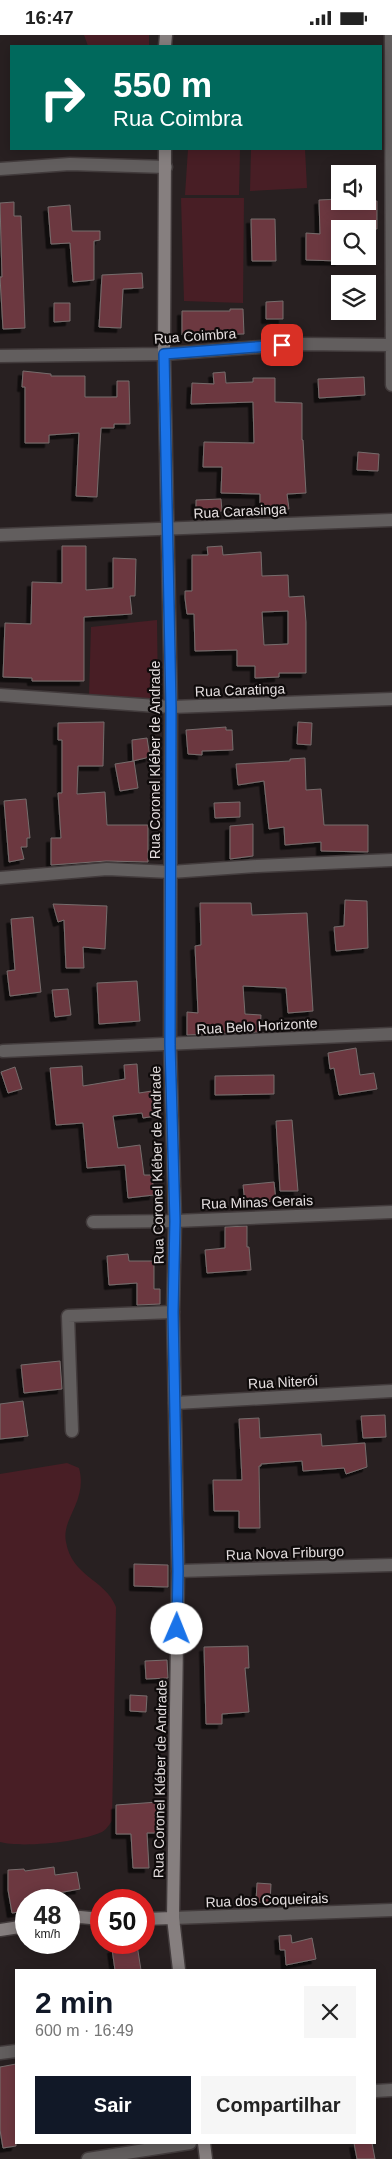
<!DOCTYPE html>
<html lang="pt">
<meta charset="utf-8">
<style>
body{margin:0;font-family:Arial,sans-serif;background:#f6f6f6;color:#222;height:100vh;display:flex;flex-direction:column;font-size:19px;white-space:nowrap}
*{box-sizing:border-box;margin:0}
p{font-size:16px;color:#767676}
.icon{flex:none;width:28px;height:28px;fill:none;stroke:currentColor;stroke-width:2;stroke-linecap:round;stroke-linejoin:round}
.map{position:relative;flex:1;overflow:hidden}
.side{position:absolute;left:15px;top:1934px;width:361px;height:175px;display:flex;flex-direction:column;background:#fff;border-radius:0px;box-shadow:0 2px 12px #0003}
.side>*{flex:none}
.top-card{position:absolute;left:10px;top:10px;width:372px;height:105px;border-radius:0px;box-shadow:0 2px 12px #0003;background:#00695c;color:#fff;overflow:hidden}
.buttons{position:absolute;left:331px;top:130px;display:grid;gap:10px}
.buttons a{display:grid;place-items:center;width:45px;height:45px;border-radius:0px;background:#fff;box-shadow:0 2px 12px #0003;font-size:25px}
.speed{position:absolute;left:15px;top:1854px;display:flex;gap:10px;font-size:25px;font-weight:700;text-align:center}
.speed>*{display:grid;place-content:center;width:65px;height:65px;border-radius:50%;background:#fff;box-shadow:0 2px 12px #0003;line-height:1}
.speed small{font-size:12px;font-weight:400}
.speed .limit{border:8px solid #d22;background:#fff;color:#111}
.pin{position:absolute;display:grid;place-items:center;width:42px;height:42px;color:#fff;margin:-21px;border-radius:10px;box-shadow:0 2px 8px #0006}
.me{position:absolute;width:55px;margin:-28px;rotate:1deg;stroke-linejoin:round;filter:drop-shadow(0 0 4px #0008)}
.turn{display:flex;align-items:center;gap:18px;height:105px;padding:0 20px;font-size:22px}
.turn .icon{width:65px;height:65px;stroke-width:2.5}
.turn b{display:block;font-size:35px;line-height:42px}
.round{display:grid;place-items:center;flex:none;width:52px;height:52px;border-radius:0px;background:#f6f6f6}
.summary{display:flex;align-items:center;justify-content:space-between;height:85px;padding:0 20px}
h1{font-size:30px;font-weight:600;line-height:38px;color:#111827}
.button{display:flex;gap:10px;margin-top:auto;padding:10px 20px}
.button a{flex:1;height:58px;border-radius:0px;background:#111827;color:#fff;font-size:20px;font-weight:600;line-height:58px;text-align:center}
.button a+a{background:#f6f6f6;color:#222}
.status{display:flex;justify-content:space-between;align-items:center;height:35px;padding:0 25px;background:#fff;direction:ltr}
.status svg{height:14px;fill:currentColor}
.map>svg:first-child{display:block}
.green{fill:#481e25}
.building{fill:#6c3940;stroke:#766c6c;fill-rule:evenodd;filter:url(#shadow)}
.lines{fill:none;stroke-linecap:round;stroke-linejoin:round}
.street-casing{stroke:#423b3c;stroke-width:15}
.secondary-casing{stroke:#423b3c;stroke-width:15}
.street{stroke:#625e5e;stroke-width:12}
.secondary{stroke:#867f7f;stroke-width:12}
.route-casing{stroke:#114b97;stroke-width:12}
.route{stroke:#1a73e8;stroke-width:9}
.labels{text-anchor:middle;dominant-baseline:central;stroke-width:4.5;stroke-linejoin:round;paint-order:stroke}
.street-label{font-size:14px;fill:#e4dedf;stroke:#0f0b0b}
</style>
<div class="status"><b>16:47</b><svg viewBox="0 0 49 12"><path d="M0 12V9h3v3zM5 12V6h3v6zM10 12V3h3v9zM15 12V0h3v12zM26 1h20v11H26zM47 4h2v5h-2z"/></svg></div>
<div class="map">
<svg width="392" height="2124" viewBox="0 0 392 2124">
<defs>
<filter id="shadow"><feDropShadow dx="-4.5" dy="4.5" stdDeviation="0" flood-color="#0009"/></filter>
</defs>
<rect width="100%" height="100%" fill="#282021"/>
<path class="green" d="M 84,0 L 149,0 L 149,11 L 88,11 Z
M 188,114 L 240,114 L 239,160 L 185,160 Z
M 251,114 L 305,114 L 307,153 L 250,156 Z
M 181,163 L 244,163 L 243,268 L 184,266 Z
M 157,585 L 158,664 L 89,661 L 91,592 Z
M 67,1428 L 79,1433 C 88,1466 61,1483 66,1507 C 72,1542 105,1544 116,1572 L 112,1786 C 109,1790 106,1795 102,1797 C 81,1807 21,1813 0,1807 L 0,1439 Z"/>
<path class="building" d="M 339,164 L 339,166 L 377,166 L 377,194 L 340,194 L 340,226 L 306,225 L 306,198 L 320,199 L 319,165 Z
M 14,167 L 14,181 L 21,181 L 25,293 L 3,294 L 0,242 L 2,242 L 0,168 Z
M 70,170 L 72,196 L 100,196 L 100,205 L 94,206 L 94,245 L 73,247 L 70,208 L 51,209 L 48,172 Z
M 251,184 L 275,184 L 276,226 L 252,226 Z
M 142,238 L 143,253 L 123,254 L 121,293 L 99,292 L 102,240 Z
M 283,266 L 283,284 L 266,284 L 266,267 Z
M 54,268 L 70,268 L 70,286 L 54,287 Z
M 230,274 L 243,274 L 244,299 L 182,300 L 182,276 L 230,276 Z
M 23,336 L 51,339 L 51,341 L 85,341 L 85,362 L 117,362 L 117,346 L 129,346 L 130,389 L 114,389 L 114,393 L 101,393 L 97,462 L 76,461 L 79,398 L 49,400 L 49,408 L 25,408 L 25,352 L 22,352 Z
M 225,337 L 226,348 L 253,347 L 253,343 L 275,343 L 275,367 L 302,368 L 302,405 L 303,405 L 306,458 L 287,459 L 289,474 L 260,474 L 260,459 L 221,458 L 222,432 L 203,432 L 204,407 L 254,408 L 253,367 L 191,369 L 192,348 L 214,349 L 213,338 Z
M 364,342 L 365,360 L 319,363 L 318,344 Z
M 358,417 L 379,419 L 378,436 L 357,435 Z
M 221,464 L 222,476 L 196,477 L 196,465 Z
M 62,511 L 86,511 L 86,555 L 113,553 L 113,523 L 136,524 L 135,561 L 130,561 L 132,579 L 84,582 L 84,646 L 32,646 L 32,643 L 3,642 L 5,588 L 31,589 L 32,547 L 62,548 Z
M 222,511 L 223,520 L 261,517 L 262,541 L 288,540 L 289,562 L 304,561 L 306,587 L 306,638 L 279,638 L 279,642 L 255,643 L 255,631 L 237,631 L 237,615 L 195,616 L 194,579 L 187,579 L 185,563 L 185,556 L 192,556 L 192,520 L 208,520 L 207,512 ZM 288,576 L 288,609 L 264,610 L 262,577 Z
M 104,687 L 103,731 L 78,731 L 77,759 L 105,757 L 107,790 L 148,790 L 148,827 L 106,826 L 51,830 L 51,803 L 61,803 L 58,758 L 62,758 L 62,705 L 58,705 L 58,688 Z
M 298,687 L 312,688 L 311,710 L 297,709 Z
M 226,692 L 226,695 L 232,695 L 233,715 L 202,716 L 202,720 L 188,719 L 186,695 Z
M 147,703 L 150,722 L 133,726 L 132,705 Z
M 305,723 L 306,755 L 321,754 L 324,790 L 368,790 L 368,817 L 321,816 L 321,807 L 285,810 L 284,792 L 269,794 L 264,746 L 238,750 L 236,729 L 290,726 L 290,724 Z
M 134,726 L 138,753 L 120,756 L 115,729 Z
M 26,764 L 30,803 L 27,803 L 27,812 L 21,812 L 24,824 L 9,827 L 4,766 Z
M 240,767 L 240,782 L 215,783 L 214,768 Z
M 253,789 L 253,821 L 230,824 L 230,791 Z
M 345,865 L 367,866 L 368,913 L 336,916 L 334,892 L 344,891 Z
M 200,868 L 251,868 L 252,880 L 307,878 L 313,976 L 288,978 L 286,953 L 243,951 L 245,979 L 261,980 L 260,997 L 187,1000 L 187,977 L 198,978 L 195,911 L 201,910 Z
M 53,869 L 107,871 L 105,914 L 83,912 L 84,933 L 66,933 L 64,885 L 58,887 Z
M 33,882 L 41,957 L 10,961 L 7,936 L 15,935 L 11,884 Z
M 137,946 L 140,986 L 99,989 L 97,948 Z
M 68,954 L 71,980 L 55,982 L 52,955 Z
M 356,1013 L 360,1040 L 374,1038 L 377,1054 L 339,1060 L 334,1033 L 330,1034 L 328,1018 Z
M 137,1029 L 139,1058 L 152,1056 L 156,1081 L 143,1083 L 142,1078 L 113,1081 L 118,1113 L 140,1110 L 144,1140 L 152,1140 L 154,1160 L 128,1163 L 125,1130 L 87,1133 L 83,1088 L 56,1090 L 50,1033 L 82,1031 L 83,1051 L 125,1044 L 124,1030 Z
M 15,1032 L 22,1054 L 8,1058 L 1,1037 Z
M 274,1040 L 274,1059 L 215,1060 L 215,1041 Z
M 292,1085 L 298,1156 L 280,1156 L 276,1086 Z
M 274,1147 L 276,1166 L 245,1168 L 243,1150 Z
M 247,1191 L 247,1212 L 249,1212 L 251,1235 L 207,1238 L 205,1215 L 225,1213 L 225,1192 Z
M 128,1219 L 129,1226 L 154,1226 L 154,1254 L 160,1254 L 160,1269 L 137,1270 L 137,1248 L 109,1250 L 107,1221 Z
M 60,1326 L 62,1354 L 24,1358 L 21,1330 Z
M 23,1366 L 28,1401 L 0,1404 L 0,1369 Z
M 385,1380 L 386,1402 L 363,1403 L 361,1381 Z
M 259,1383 L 260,1403 L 321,1399 L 322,1411 L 365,1408 L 367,1432 L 346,1439 L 344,1433 L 303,1436 L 302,1426 L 261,1429 L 261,1431 L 259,1431 L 260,1493 L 239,1493 L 239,1476 L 214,1476 L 213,1445 L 242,1445 L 239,1384 Z
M 134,1529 L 168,1530 L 168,1552 L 134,1551 Z
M 248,1611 L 249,1633 L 245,1633 L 249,1677 L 222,1679 L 222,1689 L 206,1689 L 204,1612 Z
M 167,1625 L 168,1643 L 146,1644 L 145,1626 Z
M 130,1660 L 147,1661 L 146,1677 L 130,1676 Z
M 158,1767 L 159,1798 L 147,1798 L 149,1833 L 133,1833 L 131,1799 L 116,1799 L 116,1770 Z
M 54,1832 L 55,1840 L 77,1837 L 80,1854 L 58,1858 L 59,1865 L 26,1865 L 26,1876 L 12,1878 L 8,1855 L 8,1835 L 24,1834 L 25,1836 Z
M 257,1848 L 271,1849 L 270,1868 L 256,1867 Z
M 291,1900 L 292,1908 L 312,1903 L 316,1924 L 286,1930 L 285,1915 L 280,1915 L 279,1901 Z
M 137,1910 L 141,1935 L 115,1935 L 112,1914 Z
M 16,2029 L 16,2111 L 3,2113 L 0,2095 L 0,2032 Z
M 354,2108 L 372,2108 L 375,2124 L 357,2124 Z"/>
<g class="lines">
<defs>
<path id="street" d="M 391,0 L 392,350
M 0,134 L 70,129 L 166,132
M 0,321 L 164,319 L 301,309 L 392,310
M 0,500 L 392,485
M 0,660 L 171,672 L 392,664
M 0,843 L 107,834 L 171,837 L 257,831 L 392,825
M 3,1016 L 392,999
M 93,1187 L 175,1186 L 392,1177
M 175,1368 L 392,1356
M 72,1396 L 68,1281 L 173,1277
M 178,1536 L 392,1530
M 173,1883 L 392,1875
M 0,2018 L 16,2016
M 375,2056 L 392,2055
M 88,2124 L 190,2108"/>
<path id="secondary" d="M 165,11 L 166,0
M 165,114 L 164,319 L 171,672 L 170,1010 L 175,1186 L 173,1277 L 178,1536 L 173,1883 L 179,1935
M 69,1884 L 80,1882 L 101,1884
M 144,1884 L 173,1883
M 0,1895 L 26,1891
M 204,2108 L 206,2124"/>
</defs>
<use href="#street" class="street-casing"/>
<use href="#secondary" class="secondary-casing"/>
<use href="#street" class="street"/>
<use href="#secondary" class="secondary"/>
</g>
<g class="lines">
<defs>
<path id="route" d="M 177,1594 L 178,1536 L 173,1277 L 175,1186 L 170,1010 L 171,672 L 164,319 L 282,310"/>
</defs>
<use href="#route" class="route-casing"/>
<use href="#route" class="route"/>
</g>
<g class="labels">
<g class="street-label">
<text transform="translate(195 301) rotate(-4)">Rua Coimbra</text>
<text transform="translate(240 476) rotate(-3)">Rua Carasinga</text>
<text transform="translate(240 655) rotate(-2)">Rua Caratinga</text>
<text transform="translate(155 725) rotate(-90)">Rua Coronel Kléber de Andrade</text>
<text transform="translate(257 991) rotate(-3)">Rua Belo Horizonte</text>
<text transform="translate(157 1130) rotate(-91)">Rua Coronel Kléber de Andrade</text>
<text transform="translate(257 1167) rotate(-2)">Rua Minas Gerais</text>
<text transform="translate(283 1347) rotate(-3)">Rua Niterói</text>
<text transform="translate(285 1518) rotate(-2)">Rua Nova Friburgo</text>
<text transform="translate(160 1744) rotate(-89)">Rua Coronel Kléber de Andrade</text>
<text transform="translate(267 1865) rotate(-2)">Rua dos Coqueirais</text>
</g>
</g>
</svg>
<div class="buttons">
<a><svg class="icon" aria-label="sound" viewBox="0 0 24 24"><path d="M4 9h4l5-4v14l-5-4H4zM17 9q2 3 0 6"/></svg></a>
<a><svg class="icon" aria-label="search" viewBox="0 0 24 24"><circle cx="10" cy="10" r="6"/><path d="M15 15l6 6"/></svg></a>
<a><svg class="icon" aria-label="layers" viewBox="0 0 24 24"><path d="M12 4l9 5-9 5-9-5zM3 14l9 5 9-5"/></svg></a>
</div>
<div class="speed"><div>48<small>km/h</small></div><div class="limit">50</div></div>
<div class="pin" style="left:282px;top:310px;background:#d93025"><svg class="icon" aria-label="arrive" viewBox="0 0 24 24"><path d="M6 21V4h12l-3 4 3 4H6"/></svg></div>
<svg class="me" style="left:177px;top:1594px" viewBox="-20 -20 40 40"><circle r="19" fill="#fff"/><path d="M0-13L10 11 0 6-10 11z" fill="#1a73e8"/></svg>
<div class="top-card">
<div class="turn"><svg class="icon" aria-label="right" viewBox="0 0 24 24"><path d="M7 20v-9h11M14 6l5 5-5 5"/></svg><div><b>550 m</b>Rua Coimbra</div></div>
</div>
<section class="side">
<div class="summary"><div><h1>2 min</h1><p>600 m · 16:49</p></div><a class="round"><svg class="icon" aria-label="close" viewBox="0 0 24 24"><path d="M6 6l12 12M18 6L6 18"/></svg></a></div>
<div class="button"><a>Sair</a><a>Compartilhar</a></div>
</section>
</div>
